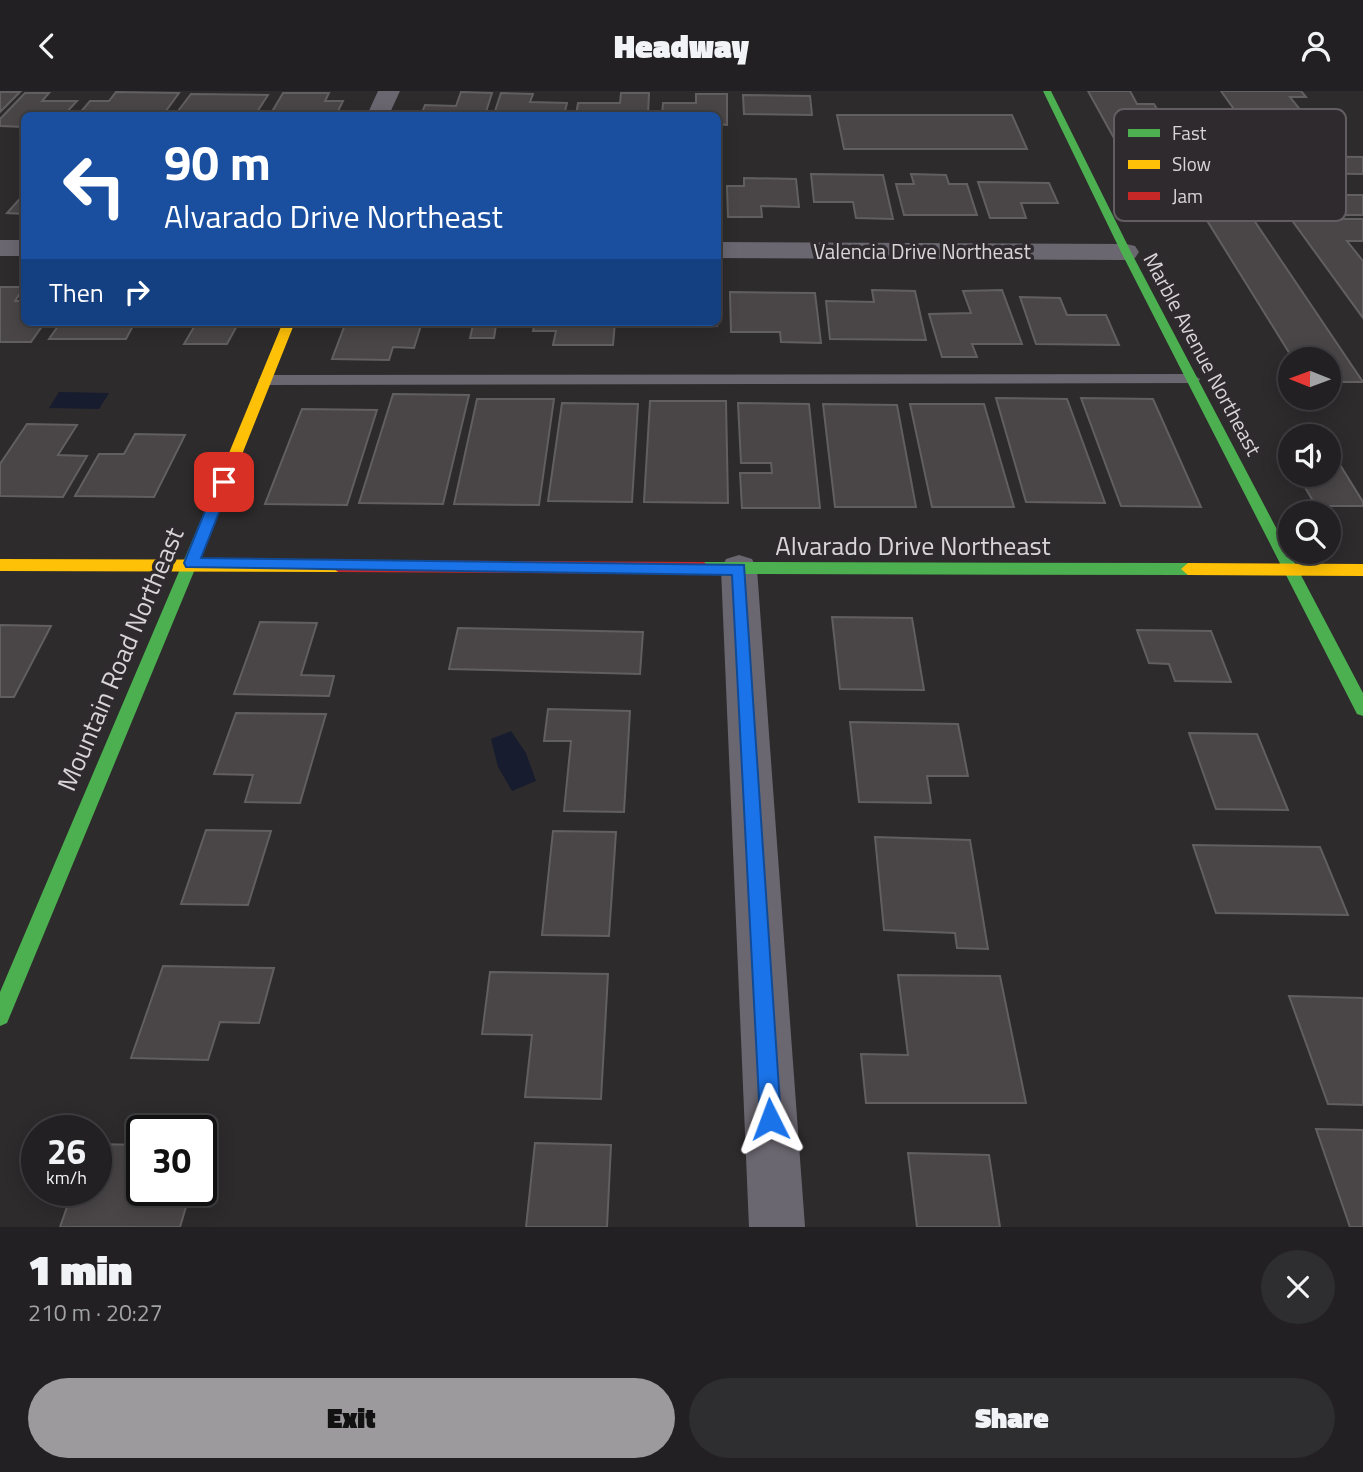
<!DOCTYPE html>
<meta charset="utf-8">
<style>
body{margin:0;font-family:"Titillium Web",sans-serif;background:#2e2d2f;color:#f1f3f6;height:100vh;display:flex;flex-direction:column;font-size:26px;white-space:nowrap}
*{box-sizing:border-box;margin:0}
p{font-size:23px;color:#a2a3a5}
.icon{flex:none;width:38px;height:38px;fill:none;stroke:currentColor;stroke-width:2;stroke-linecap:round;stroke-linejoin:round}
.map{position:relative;height:1136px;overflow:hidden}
.drawer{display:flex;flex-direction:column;background:#222022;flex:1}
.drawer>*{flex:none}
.guide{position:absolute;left:21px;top:21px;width:700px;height:214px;border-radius:10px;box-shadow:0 4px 18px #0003,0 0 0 2px #3f3e40;background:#1a4fa0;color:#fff;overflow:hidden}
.needle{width:46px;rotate:271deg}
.buttons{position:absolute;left:1278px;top:256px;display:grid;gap:14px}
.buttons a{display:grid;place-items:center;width:63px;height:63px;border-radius:50%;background:#222022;box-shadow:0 4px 18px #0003,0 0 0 2px #3f3e40;font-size:35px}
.speed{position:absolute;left:21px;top:1024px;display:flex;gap:14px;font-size:35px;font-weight:700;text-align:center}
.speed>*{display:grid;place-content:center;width:91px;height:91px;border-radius:50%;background:#222022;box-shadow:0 4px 18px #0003,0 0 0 2px #3f3e40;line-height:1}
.speed small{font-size:18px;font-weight:400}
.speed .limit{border:4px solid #111;border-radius:10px;background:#fff;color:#111}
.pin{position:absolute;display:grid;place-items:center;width:60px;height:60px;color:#fff;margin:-30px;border-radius:14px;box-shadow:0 4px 10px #0006}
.me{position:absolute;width:77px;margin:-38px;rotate:357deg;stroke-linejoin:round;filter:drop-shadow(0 0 5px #0008)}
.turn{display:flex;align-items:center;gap:24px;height:147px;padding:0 28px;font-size:32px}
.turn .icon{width:91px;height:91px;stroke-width:2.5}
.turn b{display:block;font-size:49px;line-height:60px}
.then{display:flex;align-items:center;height:66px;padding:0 28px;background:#0003;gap:14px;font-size:26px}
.round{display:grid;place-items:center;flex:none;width:74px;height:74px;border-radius:37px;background:#2e2d2f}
.headline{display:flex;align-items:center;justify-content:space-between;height:119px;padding:0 28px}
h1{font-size:42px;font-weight:800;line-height:52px}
.primary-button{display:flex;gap:14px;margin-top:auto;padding:14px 28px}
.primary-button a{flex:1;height:80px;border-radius:42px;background:#9c9a9c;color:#111;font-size:28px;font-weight:800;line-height:80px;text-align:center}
.primary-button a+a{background:#2e2d2f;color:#f1f3f6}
header{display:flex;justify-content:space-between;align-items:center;height:91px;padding:0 28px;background:#222022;font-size:32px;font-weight:800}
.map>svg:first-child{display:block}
.water{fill:#171c2e}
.building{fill:#4a4648;stroke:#625f60;stroke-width:2}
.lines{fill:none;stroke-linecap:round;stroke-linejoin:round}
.lane{fill:#6b6770;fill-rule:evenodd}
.street{fill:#6b6770;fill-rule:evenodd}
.fast{fill:#4caf50;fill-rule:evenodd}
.slow{fill:#ffc107;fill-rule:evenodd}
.jam{fill:#c62828;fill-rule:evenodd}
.route{fill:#1a73e8;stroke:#114b97;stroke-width:2}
.labels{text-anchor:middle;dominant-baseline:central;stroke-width:7;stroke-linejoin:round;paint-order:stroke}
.far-street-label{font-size:21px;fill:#d8d5d7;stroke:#2f2a2e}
.street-label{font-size:26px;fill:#d8d5d7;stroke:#2f2a2e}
.key{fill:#2f2a2e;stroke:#625d61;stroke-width:2}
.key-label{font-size:19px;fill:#d8d5d7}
</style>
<header><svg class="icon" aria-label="back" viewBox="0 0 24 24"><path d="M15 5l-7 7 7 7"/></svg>Headway<svg class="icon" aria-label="person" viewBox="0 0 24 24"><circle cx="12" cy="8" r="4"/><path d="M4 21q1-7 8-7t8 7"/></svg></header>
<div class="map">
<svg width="1363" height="1136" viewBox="0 0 1363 1136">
<rect width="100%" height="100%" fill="#2e2b2d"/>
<path class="water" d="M 59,301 L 109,302 L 99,318 L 49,317 Z
M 511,640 L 526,662 L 536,690 L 512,700 L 498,676 L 491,648 Z"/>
<path class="building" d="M 1088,0 L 1130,0 L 1137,13 L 1154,13 L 1166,33 L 1149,33 L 1159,49 L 1115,49 Z
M 1221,0 L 1301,0 L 1306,6 L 1290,6 L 1318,41 L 1304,41 L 1310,48 L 1270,48 L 1265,42 L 1251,42 Z
M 0,1 L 20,1 L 0,21 Z
M 116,1 L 179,2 L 163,24 L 78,24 L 90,10 L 109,10 Z
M 461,1 L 492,2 L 485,24 L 421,24 L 425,14 L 456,15 Z
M 25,2 L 49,2 L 42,10 L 77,10 L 64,24 L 24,24 L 24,36 L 0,35 L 0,28 Z
M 283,2 L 329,2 L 325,10 L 343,10 L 336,24 L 270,24 Z
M 501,2 L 533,3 L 530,11 L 567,12 L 564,24 L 508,24 L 509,20 L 495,20 Z
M 621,2 L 649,2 L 648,24 L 576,24 L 578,12 L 620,12 Z
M 191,3 L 268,4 L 255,24 L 175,24 Z
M 696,3 L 727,3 L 727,34 L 718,33 L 718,24 L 662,24 L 663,12 L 696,12 Z
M 743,4 L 810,5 L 812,24 L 744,23 Z
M 837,24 L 1012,24 L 1027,58 L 844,58 Z
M 1121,61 L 1208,61 L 1363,291 L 1328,291 L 1328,268 L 1293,268 L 1175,78 L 1131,78 Z
M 1272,65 L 1363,66 L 1363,83 L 1284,82 Z
M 811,83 L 883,84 L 893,128 L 856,127 L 853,111 L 814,111 Z
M 911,83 L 946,84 L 949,93 L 967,93 L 977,124 L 904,124 L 896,93 L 914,93 Z
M 744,87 L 796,88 L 799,116 L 761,115 L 762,126 L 728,126 L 727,95 L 744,95 Z
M 978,91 L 1049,92 L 1058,112 L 1021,112 L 1026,127 L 990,127 Z
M 24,103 L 24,123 L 7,122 Z
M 1299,104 L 1363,104 L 1363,124 L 1296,124 L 1284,107 L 1301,107 Z
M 1291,128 L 1363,128 L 1363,150 L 1347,150 L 1363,170 L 1363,227 Z
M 0,196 L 24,196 L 15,210 L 24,210 L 24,231 L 45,231 L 31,251 L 0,251 Z
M 872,199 L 915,200 L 926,249 L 830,248 L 826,210 L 874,211 Z
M 1002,199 L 1022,253 L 972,253 L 977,266 L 942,266 L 929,223 L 971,222 L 963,200 Z
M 730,201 L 815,202 L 821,252 L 781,251 L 780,241 L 731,241 Z
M 1020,206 L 1060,207 L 1067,224 L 1106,224 L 1119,254 L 1036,253 Z
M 61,231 L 135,231 L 126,248 L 49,248 Z
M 146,231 L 239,231 L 227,253 L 184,253 L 194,236 L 144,235 Z
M 346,231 L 422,231 L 414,257 L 393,256 L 389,269 L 332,268 Z
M 434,231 L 520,231 L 520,234 L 496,234 L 494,247 L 470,247 L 473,234 L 433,235 Z
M 535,231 L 615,231 L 613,254 L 553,254 L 556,240 L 533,240 Z
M 631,231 L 717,231 L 717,235 L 631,234 Z
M 393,303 L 469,304 L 443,413 L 359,412 Z
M 996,307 L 1067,308 L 1105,412 L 1026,411 Z
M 1081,307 L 1153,308 L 1201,416 L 1121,415 Z
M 477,308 L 554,308 L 539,414 L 454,413 Z
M 650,310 L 726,310 L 728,412 L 644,411 Z
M 562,312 L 638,313 L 632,411 L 548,410 Z
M 738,312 L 809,313 L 820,417 L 742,417 L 740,382 L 772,382 L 771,372 L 741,372 Z
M 823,313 L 897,314 L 916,416 L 835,416 Z
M 910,313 L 984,313 L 1014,416 L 932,416 Z
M 302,318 L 377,319 L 347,414 L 265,413 Z
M 27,333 L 77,334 L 58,364 L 87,365 L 63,406 L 0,405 L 0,373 Z
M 135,343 L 185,344 L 154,406 L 75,405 L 99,363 L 124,363 Z
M 1329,356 L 1363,411 L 1363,415 L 1316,415 L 1297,383 L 1328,383 Z
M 832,526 L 912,527 L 924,599 L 840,598 Z
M 260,531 L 317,532 L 301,584 L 334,585 L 329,605 L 234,603 Z
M 0,534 L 51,535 L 14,606 L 0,606 Z
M 458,537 L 643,541 L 640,583 L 449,578 Z
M 1137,539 L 1211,540 L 1231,591 L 1175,590 L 1169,573 L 1149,572 Z
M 548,618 L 630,620 L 624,721 L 564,720 L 571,650 L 544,650 Z
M 236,622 L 326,623 L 300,712 L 245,711 L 253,684 L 214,683 Z
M 850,631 L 958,633 L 968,685 L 927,685 L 931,712 L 859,711 Z
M 1189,642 L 1257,643 L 1288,719 L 1216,718 Z
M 206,739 L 271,740 L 248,814 L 181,813 Z
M 553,740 L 616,741 L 609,845 L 542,844 Z
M 875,746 L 970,749 L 988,858 L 957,857 L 955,842 L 884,839 Z
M 1193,754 L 1320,756 L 1348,824 L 1216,822 Z
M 163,875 L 274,877 L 259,932 L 220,931 L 208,969 L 131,967 Z
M 490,881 L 608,883 L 601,1008 L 525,1006 L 532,944 L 482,943 Z
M 898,884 L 1000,885 L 1026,1012 L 866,1012 L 861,963 L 908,964 Z
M 1289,905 L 1363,907 L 1363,1014 L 1328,1013 Z
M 1316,1038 L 1363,1039 L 1363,1136 L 1350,1136 Z
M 535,1052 L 611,1054 L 607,1136 L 526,1136 Z
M 96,1053 L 142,1054 L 142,1099 L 191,1099 L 180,1136 L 60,1136 L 73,1099 L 96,1099 Z
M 908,1062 L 989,1064 L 1000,1136 L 917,1136 Z"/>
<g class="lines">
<path class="lane" d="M 1192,283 L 1200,288 L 1198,292 L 266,294 L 258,289 L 266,284 Z"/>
<path class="street" d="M 378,0 L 400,0 L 389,24 L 367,24 Z
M 0,149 L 24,149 L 24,165 L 0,165 Z
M 718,151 L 1126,153 L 1135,155 L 1139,161 L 1135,167 L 1126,169 L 718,167 Z
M 739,464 L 752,468 L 757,478 L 805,1136 L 749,1136 L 721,478 L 726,468 Z"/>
<path class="fast" d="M 1043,0 L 1051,0 L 1131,161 L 1363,602 L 1363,625 L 1357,623 L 1121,161 Z
M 222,391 L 229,396 L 7,932 L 0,935 L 0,901 L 215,396 Z
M 704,471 L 1188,472 L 1195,478 L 1188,484 L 704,483 L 697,477 Z"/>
<path class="slow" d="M 283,231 L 295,231 L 229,396 L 227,400 L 217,400 L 215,396 Z
M 0,468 L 338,469 L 345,475 L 338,481 L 0,480 Z
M 1188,472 L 1363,473 L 1363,485 L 1188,484 L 1181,478 Z"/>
<path class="jam" d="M 338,469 L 704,471 L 711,477 L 704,483 L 338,481 L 331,475 Z"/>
</g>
<path class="route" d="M 224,386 L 231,391 L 201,467 L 744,474 L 781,1028 L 778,1036 L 770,1039 L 763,1036 L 760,1028 L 732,484 L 186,476 L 184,472 L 217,391 Z"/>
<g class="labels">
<g class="far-street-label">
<text x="922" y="160">Valencia Drive Northeast</text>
<text transform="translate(1203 263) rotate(62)">Marble Avenue Northeast</text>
</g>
<g class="street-label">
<text x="913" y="454">Alvarado Drive Northeast</text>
<text transform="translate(120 568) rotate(-67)">Mountain Road Northeast</text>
</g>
</g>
<rect x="1114" y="18" width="232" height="112" rx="10" class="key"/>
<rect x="1128" y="38" width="32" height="8" fill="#4caf50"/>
<rect x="1128" y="69" width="32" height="9" fill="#ffc107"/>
<rect x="1128" y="101" width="32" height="8" fill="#c62828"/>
<g class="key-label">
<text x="1172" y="49">Fast</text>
<text x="1172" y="80">Slow</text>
<text x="1172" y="112">Jam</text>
</g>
</svg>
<div class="buttons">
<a><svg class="needle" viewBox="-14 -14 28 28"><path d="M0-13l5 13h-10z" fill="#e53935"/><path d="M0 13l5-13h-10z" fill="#a2a3a5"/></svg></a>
<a><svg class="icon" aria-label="sound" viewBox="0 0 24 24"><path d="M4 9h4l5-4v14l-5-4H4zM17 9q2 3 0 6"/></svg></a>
<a><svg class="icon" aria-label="search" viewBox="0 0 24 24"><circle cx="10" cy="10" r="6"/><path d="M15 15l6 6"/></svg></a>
</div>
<div class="speed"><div>26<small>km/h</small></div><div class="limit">30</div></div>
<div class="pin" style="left:224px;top:391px;background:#d93025"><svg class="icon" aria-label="arrive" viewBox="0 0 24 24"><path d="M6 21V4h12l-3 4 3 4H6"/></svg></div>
<svg class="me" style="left:770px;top:1028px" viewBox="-20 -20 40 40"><path d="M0-17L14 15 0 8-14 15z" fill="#1a73e8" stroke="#fff" stroke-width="4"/></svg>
<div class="guide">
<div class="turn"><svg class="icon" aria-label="left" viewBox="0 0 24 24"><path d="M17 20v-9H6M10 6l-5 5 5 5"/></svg><div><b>90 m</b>Alvarado Drive Northeast</div></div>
<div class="then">Then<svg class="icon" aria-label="right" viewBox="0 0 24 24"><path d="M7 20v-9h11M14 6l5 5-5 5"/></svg></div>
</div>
</div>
<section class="drawer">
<div class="headline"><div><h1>1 min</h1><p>210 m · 20:27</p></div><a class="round"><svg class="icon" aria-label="close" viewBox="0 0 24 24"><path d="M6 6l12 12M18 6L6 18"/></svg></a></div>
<div class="primary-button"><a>Exit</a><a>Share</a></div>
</section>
